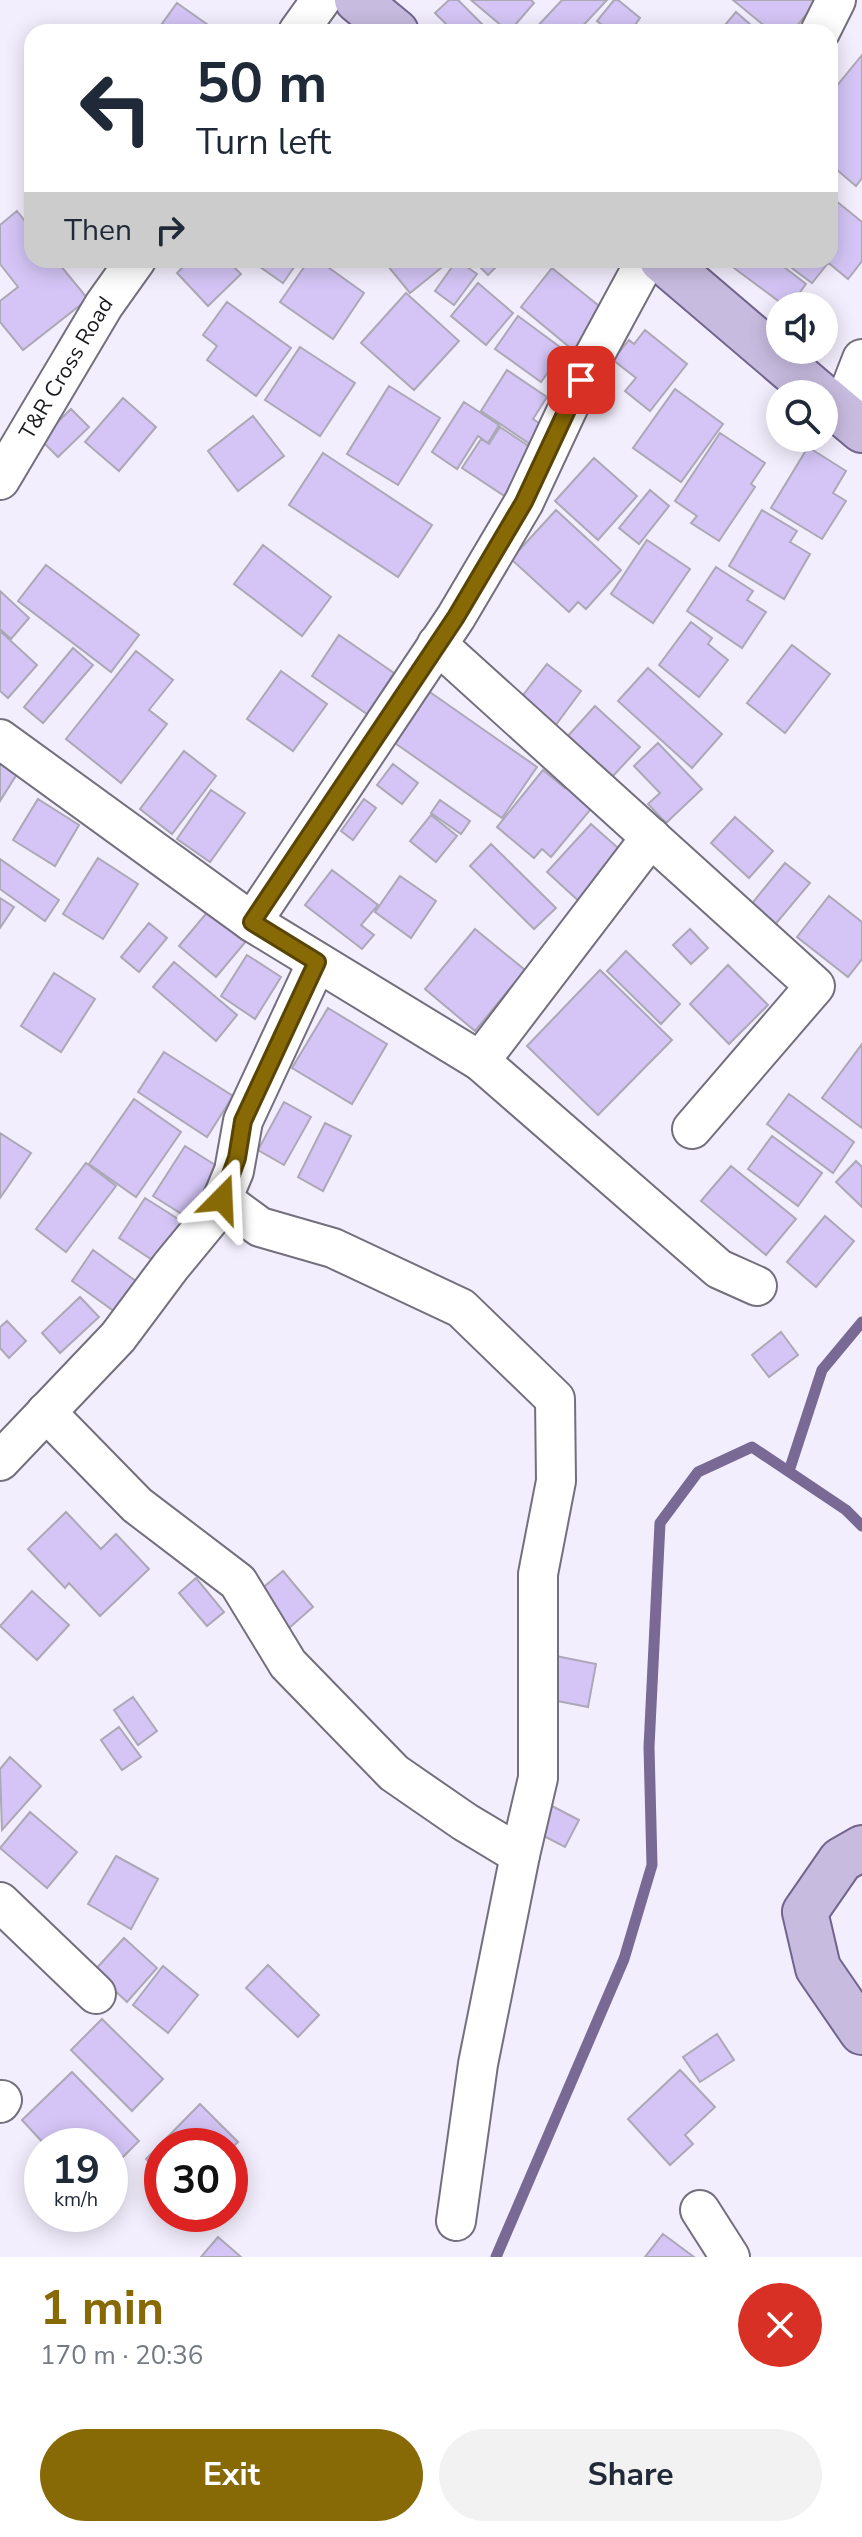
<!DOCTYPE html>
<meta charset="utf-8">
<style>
body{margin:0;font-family:"Nunito Sans",sans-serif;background:#f2f2f3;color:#1f2937;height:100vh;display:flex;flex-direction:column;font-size:30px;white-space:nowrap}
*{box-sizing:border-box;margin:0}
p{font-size:26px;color:#747a83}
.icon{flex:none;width:44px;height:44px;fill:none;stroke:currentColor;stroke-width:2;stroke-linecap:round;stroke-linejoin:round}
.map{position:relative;height:2257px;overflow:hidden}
.details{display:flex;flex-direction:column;background:#fff;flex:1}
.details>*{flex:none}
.top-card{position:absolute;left:24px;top:24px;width:814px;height:244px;border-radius:24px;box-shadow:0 4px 20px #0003;background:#fff;color:#1f2937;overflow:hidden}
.buttons{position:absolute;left:766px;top:292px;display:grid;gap:16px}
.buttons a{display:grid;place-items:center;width:72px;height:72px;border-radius:50%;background:#fff;box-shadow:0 4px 20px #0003;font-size:40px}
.speed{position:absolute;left:24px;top:2128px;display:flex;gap:16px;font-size:40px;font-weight:700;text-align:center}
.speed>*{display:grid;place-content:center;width:104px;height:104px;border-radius:50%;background:#fff;box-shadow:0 4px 20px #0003;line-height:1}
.speed small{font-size:20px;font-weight:400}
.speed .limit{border:12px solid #d22;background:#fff;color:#111}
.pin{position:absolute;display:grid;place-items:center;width:68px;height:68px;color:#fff;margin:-34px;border-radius:16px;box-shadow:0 4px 12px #0006}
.me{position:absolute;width:88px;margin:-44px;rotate:21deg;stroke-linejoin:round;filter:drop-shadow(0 0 6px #0008)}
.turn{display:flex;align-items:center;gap:28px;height:168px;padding:0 40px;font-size:36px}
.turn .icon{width:104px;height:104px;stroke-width:2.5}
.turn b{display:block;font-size:56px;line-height:68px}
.then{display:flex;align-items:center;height:76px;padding:0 40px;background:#0003;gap:16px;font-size:30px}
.round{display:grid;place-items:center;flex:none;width:84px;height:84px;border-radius:42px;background:#f2f2f3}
.summary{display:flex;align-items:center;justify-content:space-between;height:136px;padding:0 40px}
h1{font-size:48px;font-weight:700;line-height:60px;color:#876905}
.primary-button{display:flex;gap:16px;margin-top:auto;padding:16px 40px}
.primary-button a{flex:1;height:92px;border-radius:48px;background:#876905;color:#fff;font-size:32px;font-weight:700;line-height:92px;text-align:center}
.primary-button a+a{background:#f2f2f3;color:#1f2937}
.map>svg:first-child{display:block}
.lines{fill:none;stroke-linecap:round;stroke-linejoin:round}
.stream{stroke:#786a95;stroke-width:11}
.building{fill:#d4c5f6;stroke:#aca8b6;stroke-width:2}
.minor-casing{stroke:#736f7c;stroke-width:42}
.major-casing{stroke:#72648e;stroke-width:48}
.minor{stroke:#fff;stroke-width:38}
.major{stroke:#c7bbdf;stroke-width:44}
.route-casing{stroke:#584403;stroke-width:20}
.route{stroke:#876905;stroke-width:14}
.labels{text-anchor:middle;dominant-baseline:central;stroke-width:6;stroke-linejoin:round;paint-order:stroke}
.street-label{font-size:22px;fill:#1a191e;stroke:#f3eefd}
</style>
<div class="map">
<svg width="862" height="2257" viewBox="0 0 862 2257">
<rect width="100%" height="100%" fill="#f3eefd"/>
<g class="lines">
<path class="stream" d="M 789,1471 L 822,1370 L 862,1322
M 496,2257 L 624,1959 L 652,1865 L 649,1747 L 660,1523 L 698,1472 L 752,1447 L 846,1510 L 862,1526"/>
</g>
<path class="building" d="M 449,0 L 458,0 L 490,32 L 454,32 L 435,13 Z
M 471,0 L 531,0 L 534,3 L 509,32 Z
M 562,0 L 607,0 L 577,32 L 535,32 L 534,30 Z
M 614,0 L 618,0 L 640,18 L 630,32 L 611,32 L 597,21 Z
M 733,0 L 818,0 L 792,32 L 772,32 Z
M 177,3 L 218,32 L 156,32 Z
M 736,12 L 759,32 L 719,32 Z
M 862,55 L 862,178 L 856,186 L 830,164 L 830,94 Z
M 835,200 L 862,222 L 862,261 L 848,279 L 825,260 L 830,260 L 830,206 Z
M 17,211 L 32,230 L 32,260 L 56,260 L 88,299 L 23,350 L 0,322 L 0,301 L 18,287 L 0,264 L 0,225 Z
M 190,260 L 227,260 L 241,274 L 208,306 L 177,273 Z
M 250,260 L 299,260 L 283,283 Z
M 309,260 L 318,260 L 364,293 L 333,339 L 280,302 Z
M 383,260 L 442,260 L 446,264 L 410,293 Z
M 457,260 L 477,274 L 454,305 L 435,291 Z
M 473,260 L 503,260 L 488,275 Z
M 739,260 L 775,260 L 806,284 L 790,306 L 785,306 L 734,268 Z
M 781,260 L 824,260 L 828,263 L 812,283 Z
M 552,268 L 604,310 L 573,350 L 521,307 Z
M 478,283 L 513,313 L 486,345 L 451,316 Z
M 406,293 L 459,341 L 414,390 L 361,343 Z
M 227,302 L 291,348 L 256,396 L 207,360 L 217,346 L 203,335 Z
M 518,316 L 564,350 L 541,382 L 495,349 Z
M 645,330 L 687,364 L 650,411 L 625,391 L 636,378 L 613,360 L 629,340 L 634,344 Z
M 300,347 L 355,383 L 320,436 L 265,400 Z
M 507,370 L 547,397 L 533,419 L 545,427 L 533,446 L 481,411 Z
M 389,386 L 440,418 L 398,485 L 347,454 Z
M 675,389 L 723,424 L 681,482 L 633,448 Z
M 123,398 L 156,427 L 119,471 L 85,442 Z
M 464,402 L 499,425 L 488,443 L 478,436 L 457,469 L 432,452 Z
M 71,409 L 89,427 L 58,457 L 40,439 Z
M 253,416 L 284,456 L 238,491 L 208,451 Z
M 500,427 L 536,451 L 506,497 L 462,468 L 481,439 L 489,444 Z
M 720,433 L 765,463 L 751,484 L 755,487 L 719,541 L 691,523 L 697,516 L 675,501 Z
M 808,447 L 846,471 L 833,493 L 846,501 L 822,539 L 771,508 Z
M 323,453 L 432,525 L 398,577 L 289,505 Z
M 594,458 L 637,496 L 598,540 L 555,501 Z
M 650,490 L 669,506 L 639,544 L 619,528 Z
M 556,510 L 621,570 L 586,609 L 578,602 L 569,612 L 511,559 Z
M 762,510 L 797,531 L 790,542 L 810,554 L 784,599 L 729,566 Z
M 647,540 L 690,569 L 653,623 L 611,594 Z
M 263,545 L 331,597 L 302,636 L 234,584 Z
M 46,565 L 139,635 L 111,672 L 18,601 Z
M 716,567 L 753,591 L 747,600 L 766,612 L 742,648 L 687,611 Z
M 0,591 L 29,618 L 11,639 L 0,629 Z
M 691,622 L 712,638 L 708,644 L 728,660 L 699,697 L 659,665 Z
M 0,631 L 37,665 L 8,698 L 0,691 Z
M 339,635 L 394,673 L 367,714 L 312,676 Z
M 792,645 L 830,674 L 785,733 L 747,703 Z
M 73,648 L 93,665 L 43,723 L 24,707 Z
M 136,651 L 173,680 L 149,710 L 167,724 L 121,783 L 66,739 Z
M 547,664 L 581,691 L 555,726 L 520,699 Z
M 648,668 L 722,734 L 692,768 L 618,701 Z
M 281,671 L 327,704 L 293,751 L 247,719 Z
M 427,690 L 537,767 L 502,818 L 392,741 Z
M 595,706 L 640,747 L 612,777 L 567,737 Z
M 658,743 L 702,789 L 666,823 L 648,804 L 660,793 L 634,766 Z
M 184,751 L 216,776 L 172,834 L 140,809 Z
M 0,752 L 22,766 L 0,801 Z
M 393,764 L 418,783 L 402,804 L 377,785 Z
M 543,770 L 565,788 L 574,777 L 600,798 L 551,857 L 542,849 L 534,858 L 497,827 Z
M 211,790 L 245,813 L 210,862 L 177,839 Z
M 38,799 L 79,825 L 55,866 L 13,840 Z
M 364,799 L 376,808 L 353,840 L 341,831 Z
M 440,800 L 470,821 L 461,834 L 431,813 Z
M 431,815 L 457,836 L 436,862 L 410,841 Z
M 735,817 L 773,851 L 749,878 L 711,843 Z
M 591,824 L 626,855 L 582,904 L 547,872 Z
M 491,844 L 556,908 L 534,929 L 470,866 Z
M 98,858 L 138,884 L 103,939 L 63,914 Z
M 0,859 L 59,900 L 45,921 L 0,889 Z
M 785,863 L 810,883 L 773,927 L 749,907 Z
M 332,870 L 378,905 L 361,925 L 374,935 L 362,949 L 305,905 Z
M 400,876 L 436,901 L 411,938 L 375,912 Z
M 829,896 L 862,922 L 862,959 L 848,977 L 797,937 Z
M 0,898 L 14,907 L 0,928 Z
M 215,903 L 252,934 L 216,977 L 179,946 Z
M 149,923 L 167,938 L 139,972 L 121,957 Z
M 475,929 L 525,970 L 475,1031 L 425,989 Z
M 690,929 L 708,948 L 691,964 L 673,945 Z
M 626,951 L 680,1004 L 661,1024 L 607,971 Z
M 247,955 L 281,977 L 255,1019 L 221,996 Z
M 174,962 L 237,1015 L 216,1041 L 153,987 Z
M 728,965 L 768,1005 L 729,1044 L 690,1004 Z
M 600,970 L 672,1040 L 598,1115 L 527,1046 Z
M 54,973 L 95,999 L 61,1052 L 21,1026 Z
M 328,1008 L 387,1044 L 352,1104 L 292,1068 Z
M 862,1044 L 862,1128 L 822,1098 Z
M 164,1052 L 233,1096 L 207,1137 L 138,1092 Z
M 789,1094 L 854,1142 L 833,1173 L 767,1124 Z
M 134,1099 L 181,1132 L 136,1197 L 89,1164 Z
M 284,1102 L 311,1117 L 284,1165 L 258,1150 Z
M 325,1123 L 351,1136 L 323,1191 L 298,1177 Z
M 0,1133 L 31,1153 L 0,1198 Z
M 772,1136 L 822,1173 L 798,1206 L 748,1169 Z
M 185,1146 L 220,1168 L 188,1218 L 153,1196 Z
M 856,1161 L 862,1167 L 862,1207 L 836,1182 Z
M 86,1163 L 116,1186 L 66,1252 L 36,1229 Z
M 731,1166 L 796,1219 L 766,1255 L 701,1201 Z
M 145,1198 L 186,1224 L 160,1265 L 119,1238 Z
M 825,1216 L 854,1241 L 816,1287 L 787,1262 Z
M 93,1250 L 140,1284 L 118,1314 L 72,1281 Z
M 80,1297 L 99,1317 L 60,1353 L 42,1333 Z
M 7,1321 L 26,1341 L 9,1358 L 0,1348 L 0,1327 Z
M 781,1332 L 798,1355 L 769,1377 L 752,1355 Z
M 66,1512 L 101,1549 L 116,1534 L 149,1569 L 100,1616 L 69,1583 L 65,1588 L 28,1549 Z
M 283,1571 L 313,1607 L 289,1628 L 259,1591 Z
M 196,1578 L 224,1612 L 207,1626 L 179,1593 Z
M 32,1591 L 69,1625 L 37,1660 L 0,1626 Z
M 556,1656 L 596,1664 L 588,1707 L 547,1699 Z
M 133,1697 L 157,1731 L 138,1745 L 114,1710 Z
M 119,1727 L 141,1757 L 122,1770 L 101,1740 Z
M 10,1757 L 41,1786 L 2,1830 L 0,1769 Z
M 548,1804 L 579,1820 L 565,1847 L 534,1831 Z
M 30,1812 L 77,1852 L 47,1888 L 0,1848 Z
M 116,1856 L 158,1879 L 131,1929 L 88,1904 Z
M 124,1938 L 157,1968 L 127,2002 L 94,1971 Z
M 268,1965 L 319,2015 L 298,2037 L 246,1988 Z
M 163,1966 L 198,1995 L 168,2033 L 133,2005 Z
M 102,2019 L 163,2079 L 132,2111 L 71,2050 Z
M 717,2034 L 734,2060 L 700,2082 L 683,2057 Z
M 680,2070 L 715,2107 L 685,2135 L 693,2144 L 670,2165 L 628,2119 Z
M 72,2072 L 139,2141 L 110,2170 L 110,2146 L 46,2146 L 22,2120 Z
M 200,2104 L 238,2142 L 230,2150 L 230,2146 L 162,2146 L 162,2174 L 146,2159 Z
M 663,2234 L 694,2257 L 645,2257 Z
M 218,2237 L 241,2257 L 201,2257 Z"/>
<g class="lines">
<defs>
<g id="minor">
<path d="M 298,32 L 321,0"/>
<path d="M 820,32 L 836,0"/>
<path d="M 841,413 L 862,359"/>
<path id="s1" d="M 0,480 L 104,305 L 136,260"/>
<path d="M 437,644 L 815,986 L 692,1129"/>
<path d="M 0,739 L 252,922 L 480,1061 L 719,1269 L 757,1286"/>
<path d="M 252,922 L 456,617 L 524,502 L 581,380 L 646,260"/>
<path d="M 480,1061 L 651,837"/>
<path d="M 222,1199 L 260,1227 L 333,1248 L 461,1308 L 555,1399 L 556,1481 L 538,1574 L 538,1778 L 520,1855 L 478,2064 L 456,2221"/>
<path d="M 46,1412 L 137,1505 L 238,1582 L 288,1664 L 394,1773 L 465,1822 L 520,1855"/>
<path d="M 0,1461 L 118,1337 L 171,1266 L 218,1209 L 234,1171 L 243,1121 L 317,962"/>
<path d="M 0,1902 L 96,1994"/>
<path d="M 0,2103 L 2,2100"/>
<path d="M 700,2210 L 730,2257"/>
</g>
<path id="major" d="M 357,0 L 396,32
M 662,260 L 819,394
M 824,398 L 862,430
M 862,1848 L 841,1860 L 805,1912 L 818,1968 L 862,2032"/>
</defs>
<use href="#minor" class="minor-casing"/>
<use href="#major" class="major-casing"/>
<use href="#minor" class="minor"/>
<use href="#major" class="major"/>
</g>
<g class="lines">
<defs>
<path id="route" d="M 222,1199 L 237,1158 L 243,1121 L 317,962 L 252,922 L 456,617 L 524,502 L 581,380"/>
</defs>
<use href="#route" class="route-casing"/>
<use href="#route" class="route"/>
</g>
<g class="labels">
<g class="street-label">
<text stroke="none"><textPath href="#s1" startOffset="130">T&amp;R Cross Road</textPath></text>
</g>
</g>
</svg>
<div class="buttons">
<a><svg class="icon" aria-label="sound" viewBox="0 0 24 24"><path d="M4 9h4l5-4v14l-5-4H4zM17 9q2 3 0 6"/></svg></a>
<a><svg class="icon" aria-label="search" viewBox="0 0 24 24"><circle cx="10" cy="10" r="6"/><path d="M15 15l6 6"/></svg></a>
</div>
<div class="speed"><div>19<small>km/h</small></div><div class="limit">30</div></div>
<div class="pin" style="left:581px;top:380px;background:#d93025"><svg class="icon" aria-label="arrive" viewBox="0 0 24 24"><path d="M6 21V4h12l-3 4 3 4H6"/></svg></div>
<svg class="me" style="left:222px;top:1199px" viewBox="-20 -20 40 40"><path d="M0-17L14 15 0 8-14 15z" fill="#876905" stroke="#fff" stroke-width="4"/></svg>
<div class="top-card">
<div class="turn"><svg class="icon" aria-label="left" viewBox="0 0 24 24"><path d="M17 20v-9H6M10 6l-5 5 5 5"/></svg><div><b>50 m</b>Turn left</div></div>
<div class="then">Then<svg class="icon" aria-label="right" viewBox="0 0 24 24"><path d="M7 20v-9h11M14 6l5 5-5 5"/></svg></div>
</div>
</div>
<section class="details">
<div class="summary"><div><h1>1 min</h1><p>170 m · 20:36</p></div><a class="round" style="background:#d93025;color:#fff"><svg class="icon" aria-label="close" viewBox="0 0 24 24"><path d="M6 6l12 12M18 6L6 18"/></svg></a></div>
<div class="primary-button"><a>Exit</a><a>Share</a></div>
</section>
